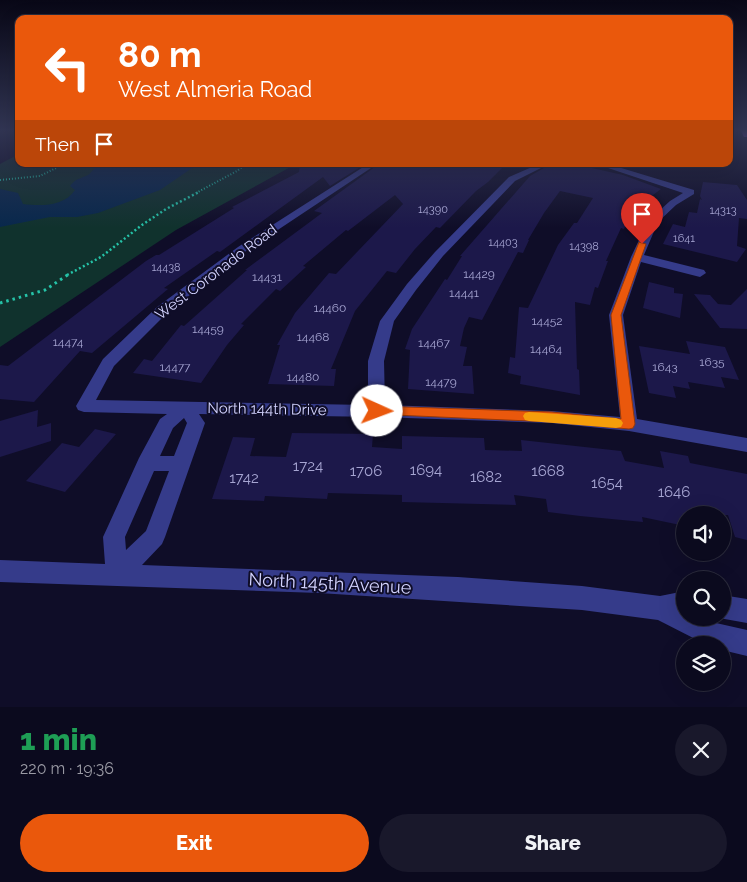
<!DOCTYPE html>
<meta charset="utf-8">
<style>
body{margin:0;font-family:Raleway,sans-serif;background:#19182b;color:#f1f3f6;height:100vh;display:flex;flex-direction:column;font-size:19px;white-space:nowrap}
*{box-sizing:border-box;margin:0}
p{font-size:16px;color:#9a9aa4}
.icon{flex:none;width:28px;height:28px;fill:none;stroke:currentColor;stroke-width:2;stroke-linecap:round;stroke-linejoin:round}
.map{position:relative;height:707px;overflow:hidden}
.panel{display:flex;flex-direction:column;background:#0b0a1e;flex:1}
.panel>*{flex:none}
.hud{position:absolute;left:15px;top:15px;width:718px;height:152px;border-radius:10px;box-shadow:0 5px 20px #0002,0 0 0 1px #2b2b3c;background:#ea580c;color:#fff;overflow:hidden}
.tools{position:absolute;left:676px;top:506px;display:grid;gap:10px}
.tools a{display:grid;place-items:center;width:55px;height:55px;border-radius:50%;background:#0b0a1e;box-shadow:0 5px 20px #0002,0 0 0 1px #2b2b3c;font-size:25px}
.pin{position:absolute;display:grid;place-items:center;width:42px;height:42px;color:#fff;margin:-51px -21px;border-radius:50% 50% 50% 0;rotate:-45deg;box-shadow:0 0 5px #0007}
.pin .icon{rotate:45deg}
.me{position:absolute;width:55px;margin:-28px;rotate:92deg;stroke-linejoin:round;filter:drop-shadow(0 0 4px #0008)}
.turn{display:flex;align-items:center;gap:18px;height:105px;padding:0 20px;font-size:22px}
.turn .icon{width:65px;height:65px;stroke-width:2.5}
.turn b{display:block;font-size:35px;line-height:42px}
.then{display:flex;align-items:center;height:48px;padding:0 20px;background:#0003;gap:10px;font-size:19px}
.round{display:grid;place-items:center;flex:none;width:52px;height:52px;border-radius:26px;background:#19182b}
.summary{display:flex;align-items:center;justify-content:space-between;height:85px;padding:0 20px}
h1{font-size:30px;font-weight:800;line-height:38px;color:#1e9e55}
.action{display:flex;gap:10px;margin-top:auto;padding:10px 20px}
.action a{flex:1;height:58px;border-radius:30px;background:#ea580c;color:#fff;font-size:20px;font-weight:800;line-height:58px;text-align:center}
.action a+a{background:#19182b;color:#f1f3f6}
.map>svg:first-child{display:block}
.green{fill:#10322d}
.water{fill:#08284c}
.building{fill:#1c184a}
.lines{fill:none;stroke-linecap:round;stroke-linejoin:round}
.path-far2{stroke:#25c2a7;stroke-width:2;stroke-dasharray:1 2;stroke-linecap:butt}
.path-far1{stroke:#25c2a7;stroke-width:2.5;stroke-dasharray:2 2.5;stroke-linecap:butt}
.path{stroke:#25c2a7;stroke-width:3;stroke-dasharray:2.5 4;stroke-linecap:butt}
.minor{fill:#353b8a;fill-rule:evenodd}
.major{fill:#b05bff;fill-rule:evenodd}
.route{fill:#ea580c;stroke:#983908}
.slow{fill:#f59e0b}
.labels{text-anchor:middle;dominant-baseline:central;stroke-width:4;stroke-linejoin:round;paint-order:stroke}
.far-number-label{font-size:11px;fill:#a6a5d2}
.number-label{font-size:12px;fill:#a6a5d2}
.street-label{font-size:15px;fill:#d4d4ff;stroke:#0f0d28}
.near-number-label{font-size:15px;fill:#a6a5d2}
.near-street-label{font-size:18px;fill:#d4d4ff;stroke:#0f0d28}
</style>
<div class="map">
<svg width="747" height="707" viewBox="0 0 747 707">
<rect width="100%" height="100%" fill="#0f0d28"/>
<path class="green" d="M 19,154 L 19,164 L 296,164 L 176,230 L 0,347 L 0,164 Z"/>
<path class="water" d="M 100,164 L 198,164 L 160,190 L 98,213 L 77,217 L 50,217 L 0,227 L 0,189 L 18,193 L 23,204 C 40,206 64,207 75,190 L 70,186 C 76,178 80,179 88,175 C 93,172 94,166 100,164 Z"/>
<path class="building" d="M 300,164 L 365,164 L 330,186 L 323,177 L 220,252 L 217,251 L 164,288 L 168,289 L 92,353 L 80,351 L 34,402 L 0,399 L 0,365 L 8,366 L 146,261 L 156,255 L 159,255 L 234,208 L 232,207 L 299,172 Z
M 379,164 L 506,164 L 488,182 L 476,191 L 440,228 L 436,227 L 415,249 L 396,273 L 387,271 L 355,311 L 331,369 L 336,369 L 334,386 L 268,384 L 280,345 L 277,345 L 295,313 L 329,273 L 336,274 L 403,204 L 395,195 L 348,231 L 346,230 L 303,266 L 306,267 L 280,291 L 276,289 L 241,324 L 244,325 L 227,345 L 201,383 L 133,373 L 144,359 L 152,361 L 181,325 L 184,326 L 247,270 L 245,270 L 322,213 L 314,211 Z
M 551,164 L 574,164 L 623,175 L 661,189 L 641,204 L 635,213 L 632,212 L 624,229 L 621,228 L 606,261 L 608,261 L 598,288 L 595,287 L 590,305 L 575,302 L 577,369 L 579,370 L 580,395 L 520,384 L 521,376 L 508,373 L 510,357 L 515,358 L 519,307 L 528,308 L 558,245 L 574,223 L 577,223 L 593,198 L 560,191 L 544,213 L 528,240 L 529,240 L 523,253 L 518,252 L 482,320 L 469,317 L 464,328 L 460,346 L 467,347 L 463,366 L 472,366 L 474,394 L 408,389 L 410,350 L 405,349 L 412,329 L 445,279 L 447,280 L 462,256 L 460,256 L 530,176 Z
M 703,182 L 737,185 L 747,200 L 747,219 L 739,218 L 737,246 L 746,249 L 737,262 L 663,244 L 673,224 L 685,227 L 689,212 L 697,213 L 700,199 L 702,200 L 700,196 Z
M 649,282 L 674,288 L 674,293 L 683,294 L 680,318 L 643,308 Z
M 747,289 L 747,329 L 720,328 L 694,294 L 710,295 L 718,304 L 731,305 Z
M 686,341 L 725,347 L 739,380 L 721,377 L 725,388 L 688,382 L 690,389 L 673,386 L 676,398 L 649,393 L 639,346 L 690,354 Z
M 38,410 L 37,427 L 51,423 L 51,441 L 0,457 L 0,421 Z
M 95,429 L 116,434 L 65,492 L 26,481 L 62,443 L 79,447 Z
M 292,433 L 373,434 L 372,447 L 402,449 L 402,436 L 484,438 L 485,450 L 522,451 L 521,440 L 621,451 L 625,461 L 664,468 L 660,451 L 688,456 L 690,463 L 747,474 L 747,540 L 735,537 L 728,515 L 685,515 L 685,526 L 642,517 L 643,522 L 580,516 L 548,512 L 546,499 L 514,495 L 516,505 L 402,502 L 402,495 L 328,493 L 327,499 L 265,496 L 264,501 L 212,499 L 233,437 L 255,438 L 250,456 L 286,457 Z"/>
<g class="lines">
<path class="path-far2" d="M 0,180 L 40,176 L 64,164
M 196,193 L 237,171 L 246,164"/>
<path class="path-far1" d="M 67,275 L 101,257 L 142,225 L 166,209 L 199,192"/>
<path class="path" d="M 0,303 L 45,290 L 69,274"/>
<path class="minor" d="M 368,164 L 377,164 L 246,251 L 167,313 L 114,366 L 96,400 L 368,405 L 368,361 L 380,321 L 407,284 L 435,252 L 509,177 L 539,164 L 549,164 L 515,181 L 443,256 L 416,290 L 394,321 L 384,361 L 385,405 L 552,411 L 620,417 L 609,315 L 631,257 L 648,221 L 670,201 L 683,193 L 596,164 L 608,164 L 694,190 L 694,194 L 676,205 L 658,222 L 644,255 L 704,270 L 706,273 L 700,277 L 641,262 L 623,315 L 637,419 L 747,438 L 747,452 L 629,431 L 552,423 L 377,417 L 199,414 L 205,423 L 165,537 L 162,544 L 142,565 L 458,577 L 582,586 L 660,596 L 685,591 L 685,618 L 704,618 L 716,623 L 747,630 L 747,656 L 722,650 L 722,645 L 707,645 L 658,620 L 582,610 L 319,593 L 0,582 L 0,560 L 105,564 L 103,537 L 109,524 L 139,458 L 160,419 L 167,414 L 84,412 L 78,410 L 76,406 L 103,359 L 157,307 L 238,247 ZM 184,418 L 187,423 L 174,456 L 160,456 L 173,428 ZM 154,471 L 169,471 L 146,531 L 126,550 L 125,537 Z
M 722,595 L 747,599 L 747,623 L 719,618 L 722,618 Z"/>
<path class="major" d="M 740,129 L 747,129 L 747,137 L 744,137 Z"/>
</g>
<linearGradient id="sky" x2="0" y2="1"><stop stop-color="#080716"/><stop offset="0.57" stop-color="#313553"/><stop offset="1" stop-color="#313553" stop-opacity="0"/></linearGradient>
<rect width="747" height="228" fill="url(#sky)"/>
<path class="route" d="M 639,242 L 646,244 L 621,315 L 635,424 L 633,428 L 629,429 L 552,422 L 372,414 L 370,411 L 372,407 L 377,406 L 552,412 L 621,419 L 611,315 Z"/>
<path class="slow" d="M 529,412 L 616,418 L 621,420 L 623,423 L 621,427 L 616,428 L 529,421 L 525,420 L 523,416 L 525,413 Z"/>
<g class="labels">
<g class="far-number-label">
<text x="433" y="209">14390</text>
<text x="723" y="210">14313</text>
<text x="684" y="238">1641</text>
<text x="503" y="242">14403</text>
<text x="584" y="246">14398</text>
<text x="166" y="267">14438</text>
</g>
<g class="number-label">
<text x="479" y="274">14429</text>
<text x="267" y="277">14431</text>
<text x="464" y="293">14441</text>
<text x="330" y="308">14460</text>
<text x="547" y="321">14452</text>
<text x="208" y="329">14459</text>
<text x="313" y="337">14468</text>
<text x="68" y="342">14474</text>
<text x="434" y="343">14467</text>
<text x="546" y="349">14464</text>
<text x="712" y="362">1635</text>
<text x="175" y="367">14477</text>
<text x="665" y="367">1643</text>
<text x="303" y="377">14480</text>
<text x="441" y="382">14479</text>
</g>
<g class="street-label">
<text transform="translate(216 272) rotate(-37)">West Coronado Road</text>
<text transform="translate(267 409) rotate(1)">North 144th Drive</text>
</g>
<g class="near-number-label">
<text x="308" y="466">1724</text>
<text x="426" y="470">1694</text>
<text x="366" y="471">1706</text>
<text x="548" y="471">1668</text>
<text x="486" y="477">1682</text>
<text x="244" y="478">1742</text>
<text x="607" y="483">1654</text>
<text x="674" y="492">1646</text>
</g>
<g class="near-street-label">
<text transform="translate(330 583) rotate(3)">North 145th Avenue</text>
</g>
</g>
</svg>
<div class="tools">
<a><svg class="icon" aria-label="sound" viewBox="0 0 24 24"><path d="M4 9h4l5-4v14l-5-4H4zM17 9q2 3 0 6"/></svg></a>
<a><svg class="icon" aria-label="search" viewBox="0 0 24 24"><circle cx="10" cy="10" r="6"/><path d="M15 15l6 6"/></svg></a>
<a><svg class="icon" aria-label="layers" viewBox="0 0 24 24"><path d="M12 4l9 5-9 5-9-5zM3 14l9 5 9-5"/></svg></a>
</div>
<div class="pin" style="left:642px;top:244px;background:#d93025"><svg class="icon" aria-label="arrive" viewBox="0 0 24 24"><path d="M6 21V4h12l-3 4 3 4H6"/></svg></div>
<svg class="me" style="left:377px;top:411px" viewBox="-20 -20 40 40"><circle r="19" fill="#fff"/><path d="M0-13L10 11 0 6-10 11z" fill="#ea580c"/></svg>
<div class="hud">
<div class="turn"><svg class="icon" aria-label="left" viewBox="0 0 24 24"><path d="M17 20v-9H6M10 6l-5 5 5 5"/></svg><div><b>80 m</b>West Almeria Road</div></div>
<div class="then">Then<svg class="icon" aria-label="arrive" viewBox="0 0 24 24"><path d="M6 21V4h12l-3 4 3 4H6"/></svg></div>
</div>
</div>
<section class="panel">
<div class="summary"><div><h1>1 min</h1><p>220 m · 19:36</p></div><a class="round"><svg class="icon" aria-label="close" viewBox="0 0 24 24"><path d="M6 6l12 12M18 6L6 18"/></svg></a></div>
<div class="action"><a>Exit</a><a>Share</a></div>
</section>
